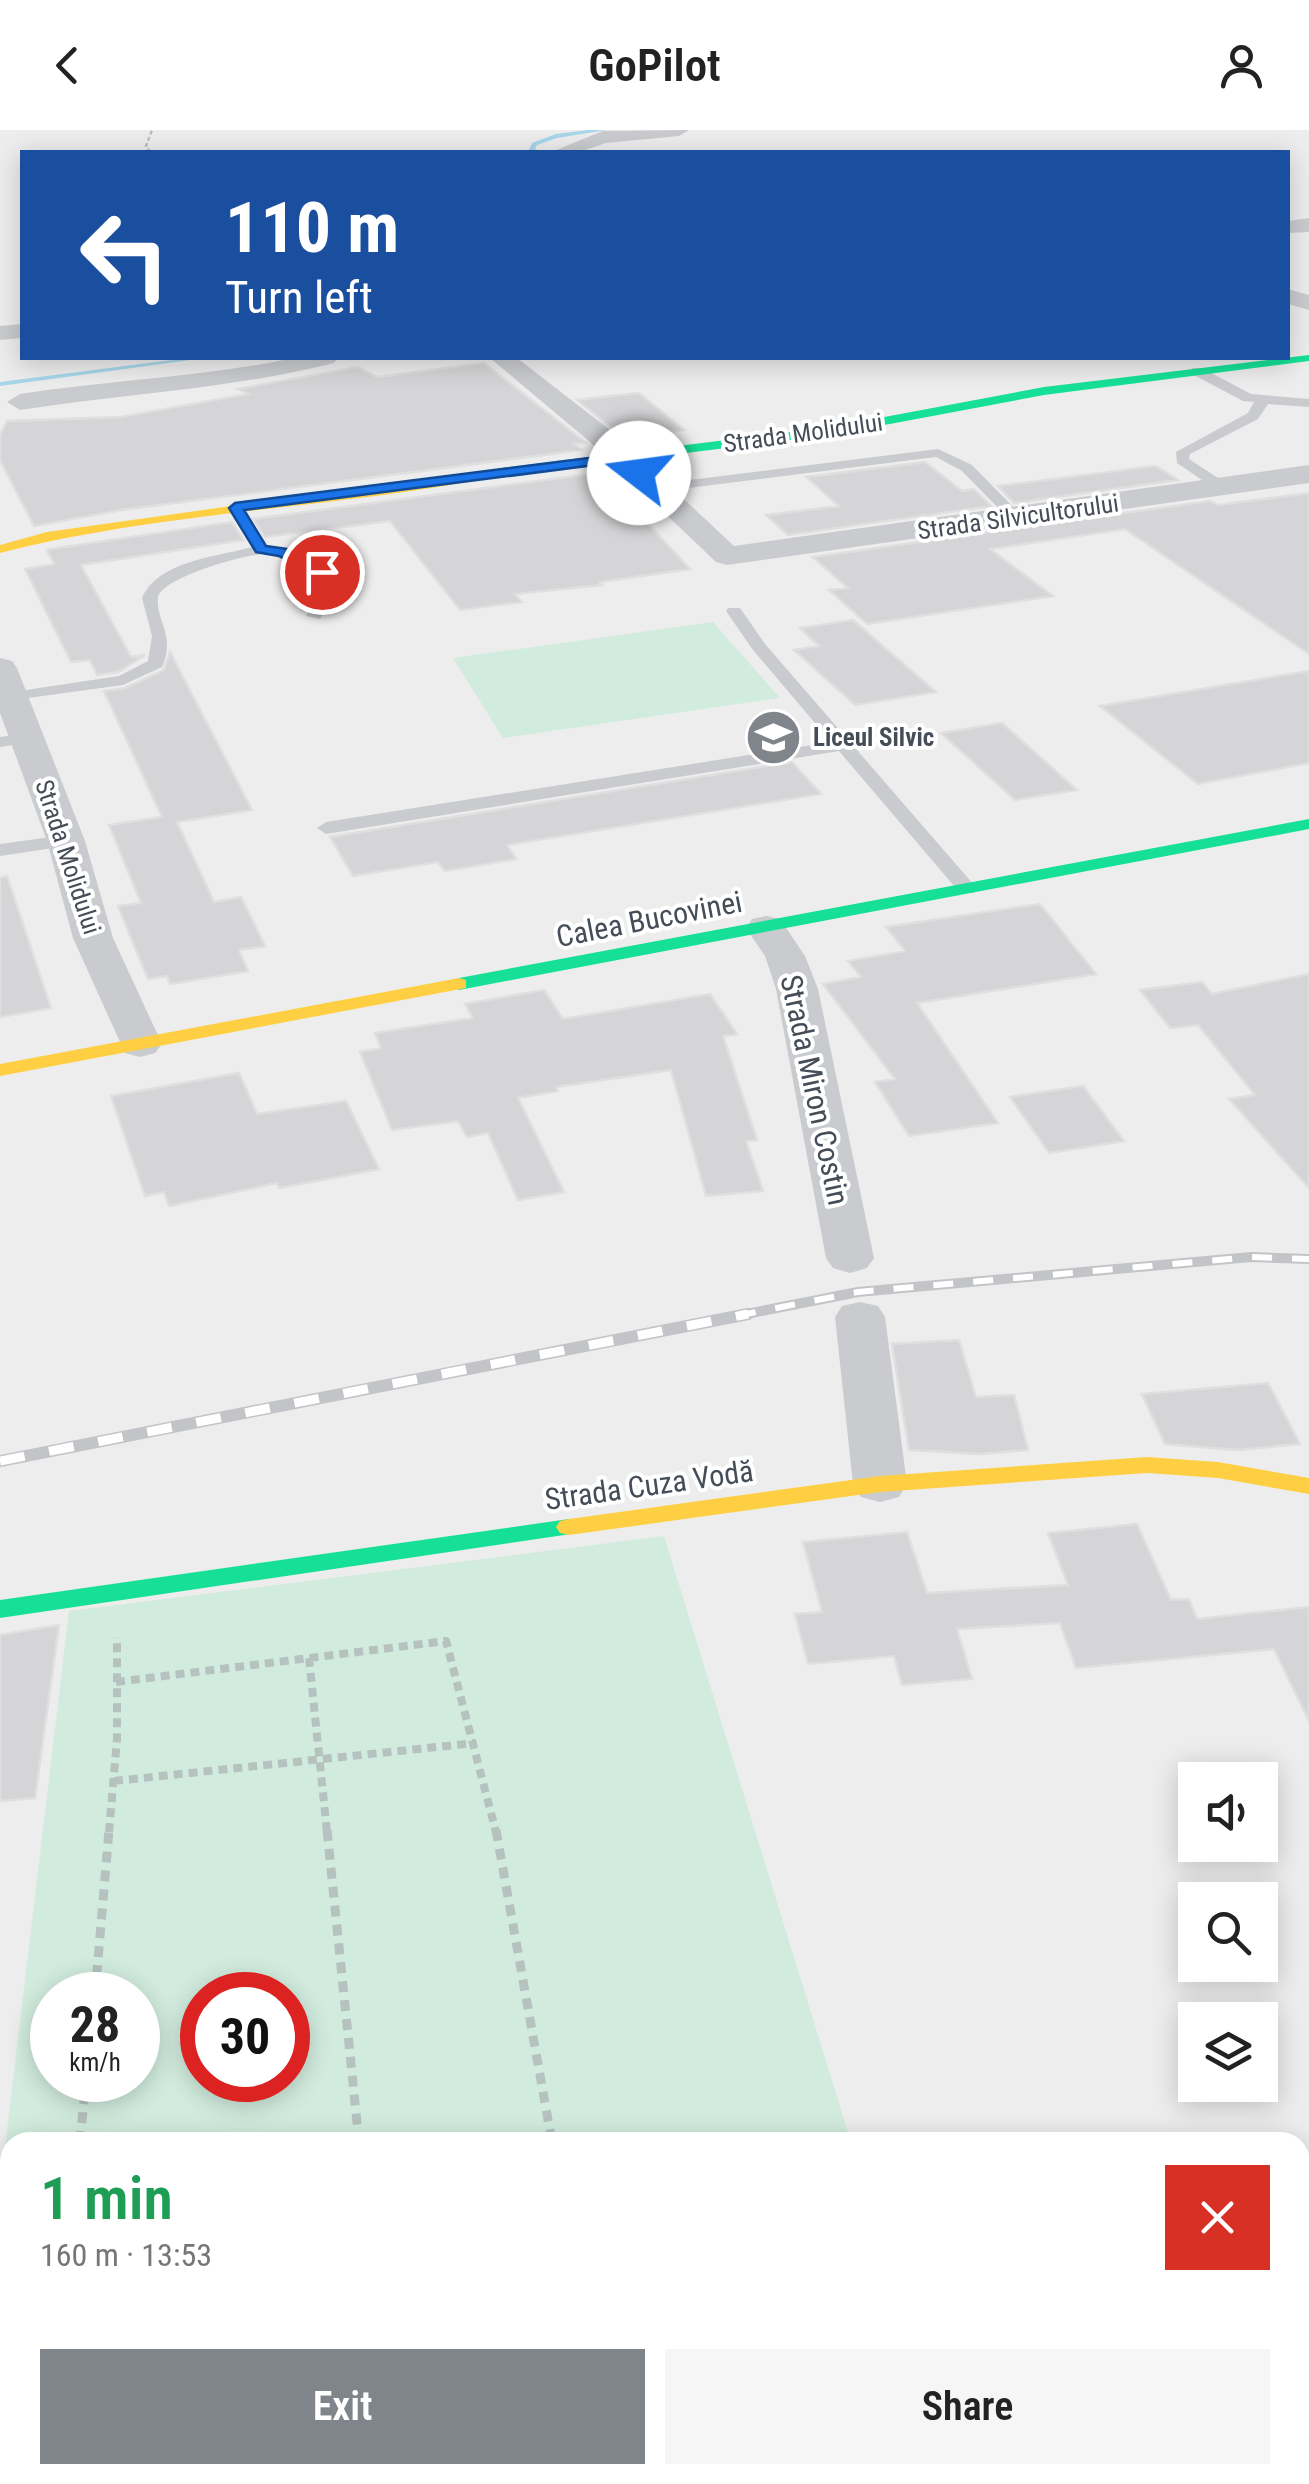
<!DOCTYPE html>
<meta charset="utf-8">
<style>
body{margin:0;font-family:"Roboto Condensed",sans-serif;background:#f6f6f6;color:#222;height:100vh;display:flex;flex-direction:column;font-size:38px;white-space:nowrap}
*{box-sizing:border-box;margin:0}
p{font-size:32px;color:#767676}
.icon{flex:none;width:55px;height:55px;fill:none;stroke:currentColor;stroke-width:2;stroke-linecap:round;stroke-linejoin:round}
.map{position:relative;flex:1;overflow:hidden}
.sheet{position:absolute;left:0px;top:2002px;width:1310px;height:352px;display:flex;flex-direction:column;background:#fff;border-radius:30px 30px 0 0;box-shadow:0 5px 25px #0003}
.sheet>*{flex:none}
.guide{position:absolute;left:20px;top:20px;width:1270px;height:210px;border-radius:0px;box-shadow:0 5px 25px #0003;background:#1a4fa0;color:#fff;overflow:hidden}
.buttons{position:absolute;left:1178px;top:1632px;display:grid;gap:20px}
.buttons a{display:grid;place-items:center;width:100px;height:100px;border-radius:0px;background:#fff;box-shadow:0 5px 25px #0003;font-size:50px}
.speed{position:absolute;left:30px;top:1842px;display:flex;gap:20px;font-size:50px;font-weight:700;text-align:center}
.speed>*{display:grid;place-content:center;width:130px;height:130px;border-radius:50%;background:#fff;box-shadow:0 5px 25px #0003;line-height:1}
.speed small{font-size:25px;font-weight:400}
.speed .limit{border:15px solid #d22;background:#fff;color:#111}
.pin{position:absolute;display:grid;place-items:center;width:85px;height:85px;color:#fff;margin:-42px;border:5px solid #fff;border-radius:50%;box-shadow:0 2px 10px #0007}
.me{position:absolute;width:110px;margin:-55px;rotate:285deg;stroke-linejoin:round;filter:drop-shadow(0 0 8px #0008)}
.turn{display:flex;align-items:center;gap:35px;height:210px;padding:0 40px;font-size:45px}
.turn .icon{width:130px;height:130px;stroke-width:2.5}
.turn b{display:block;font-size:70px;line-height:85px}
.round{display:grid;place-items:center;flex:none;width:105px;height:105px;border-radius:0px;background:#f6f6f6}
.headline{display:flex;align-items:center;justify-content:space-between;height:170px;padding:0 40px}
h1{font-size:60px;font-weight:600;line-height:75px;color:#1e9e55}
.action{display:flex;gap:20px;margin-top:auto;padding:20px 40px}
.action a{flex:1;height:115px;border-radius:0px;background:#80858c;color:#fff;font-size:40px;font-weight:600;line-height:115px;text-align:center}
.action a+a{background:#f6f6f6;color:#222}
header{display:flex;justify-content:space-between;align-items:center;height:130px;padding:0 40px;background:#fff;font-size:45px;font-weight:600}
.map>svg:first-child{display:block}
.green{fill:#d1ecde;fill-rule:evenodd}
.lines{fill:none;stroke-linecap:round;stroke-linejoin:round}
.stream{fill:#a7d6ea;fill-rule:evenodd}
.building{fill:#d5d5d7;stroke:#dfdfe0;stroke-width:2.5}
.path-far2{stroke:#b6c2bf;stroke-width:2.5;stroke-dasharray:4 2.5;stroke-linecap:butt}
.path-far1{stroke:#b6c2bf;stroke-width:8;stroke-dasharray:9 6;stroke-linecap:butt}
.path{stroke:#b6c2bf;stroke-width:9;stroke-dasharray:11 8;stroke-linecap:butt}
.lane{fill:#c9cbce;fill-rule:evenodd}
.street{fill:#c9cbce;fill-rule:evenodd}
.fast{fill:#16e098;fill-rule:evenodd}
.slow{fill:#ffcf43;fill-rule:evenodd}
.rail-far1-casing{stroke:#c3c4c7;stroke-width:10}
.rail-casing{stroke:#c3c4c7;stroke-width:12}
.rail-far1{stroke:#fff;stroke-width:6;stroke-dasharray:20;stroke-linecap:butt}
.rail{stroke:#fff;stroke-width:9;stroke-dasharray:25;stroke-linecap:butt}
.route{fill:#1a73e8;stroke:#114b97;stroke-width:2.5}
.labels{text-anchor:middle;dominant-baseline:central;stroke-width:8;stroke-linejoin:round;paint-order:stroke}
.far-street-label{font-size:25px;fill:#454d58;stroke:#fff}
.far-poi-label{font-size:25px;font-weight:bold;fill:#454d58;stroke:#fff;text-anchor:start}
.street-label{font-size:30px;fill:#454d58;stroke:#fff}
</style>
<header><svg class="icon" aria-label="back" viewBox="0 0 24 24"><path d="M15 5l-7 7 7 7"/></svg>GoPilot<svg class="icon" aria-label="person" viewBox="0 0 24 24"><circle cx="12" cy="8" r="4"/><path d="M4 21q1-7 8-7t8 7"/></svg></header>
<div class="map">
<svg width="1309" height="2354" viewBox="0 0 1309 2354">
<rect width="100%" height="100%" fill="#eeeded"/>
<path class="green" d="M 713,492 L 780,568 L 503,608 L 453,528 Z
M 664,1406 L 851,2012 L 10,2012 L 10,2345 L 763,2345 L 758,2354 L 0,2354 L 0,2059 L 69,1481 ZM 52,1865 L 138,1865 L 138,1950 L 52,1950 ZM 202,1865 L 288,1865 L 288,1950 L 202,1950 Z"/>
<g class="lines">
<path class="stream" d="M 589,0 L 606,0 L 557,8 L 537,15 L 535,19 L 539,22 L 529,20 L 532,13 L 556,4 Z
M 187,228 L 205,228 L 0,256 L 0,252 Z"/>
</g>
<path class="building" d="M 484,233 L 585,312 L 574,314 L 582,320 L 121,380 L 34,396 L 0,330 L 0,305 L 7,291 L 121,287 L 248,264 L 238,259 L 358,237 L 377,247 Z
M 639,263 L 684,300 L 623,307 L 577,270 Z
M 925,332 L 962,361 L 974,359 L 991,376 L 788,405 L 766,385 L 839,376 L 806,347 Z
M 1156,336 L 1178,350 L 1014,373 L 998,356 Z
M 606,342 L 623,358 L 616,359 L 690,439 L 600,452 L 602,455 L 515,464 L 522,472 L 460,480 L 390,391 L 265,407 L 253,389 Z
M 1309,363 L 1309,524 L 1125,399 L 990,419 L 1053,466 L 867,494 L 829,460 L 848,458 L 813,427 L 1210,371 L 1218,375 Z
M 232,392 L 243,410 L 81,435 L 131,527 L 145,525 L 118,542 L 97,545 L 90,530 L 71,532 L 25,439 L 54,434 L 47,420 L 51,419 Z
M 853,490 L 936,562 L 855,575 L 794,520 L 819,516 L 800,498 Z
M 170,522 L 252,680 L 177,692 L 214,772 L 241,767 L 265,816 L 239,820 L 248,841 L 170,854 L 167,846 L 148,849 L 118,776 L 141,773 L 109,695 L 162,687 L 104,561 L 125,558 L 164,540 Z
M 1309,541 L 1309,633 L 1198,654 L 1100,576 Z
M 1002,593 L 1077,660 L 1015,670 L 941,603 Z
M 792,632 L 821,664 L 507,715 L 516,729 L 445,741 L 438,732 L 353,746 L 330,707 Z
M 7,746 L 51,878 L 0,887 L 0,748 Z
M 1040,774 L 1096,844 L 917,873 L 998,993 L 909,1006 L 875,952 L 895,949 L 823,854 L 861,847 L 848,831 L 905,821 L 886,797 Z
M 1309,844 L 1309,1058 L 1229,969 L 1255,965 L 1198,895 L 1170,898 L 1140,860 L 1202,852 L 1212,864 Z
M 544,860 L 563,889 L 710,864 L 737,904 L 723,906 L 757,1010 L 746,1011 L 763,1061 L 706,1066 L 671,940 L 556,957 L 558,961 L 518,968 L 564,1062 L 518,1070 L 488,1003 L 467,1007 L 458,991 L 392,1000 L 360,922 L 381,918 L 375,903 L 473,888 L 465,874 Z
M 239,943 L 257,984 L 346,971 L 379,1039 L 279,1058 L 277,1053 L 169,1076 L 164,1062 L 145,1066 L 111,966 Z
M 1083,956 L 1124,1011 L 1049,1023 L 1010,967 Z
M 959,1210 L 976,1267 L 1014,1265 L 1028,1320 L 980,1324 L 909,1320 L 892,1214 Z
M 1268,1253 L 1300,1314 L 1237,1320 L 1165,1314 L 1142,1264 Z
M 1137,1394 L 1171,1470 L 1189,1469 L 1197,1489 L 1309,1477 L 1309,1591 L 1274,1519 L 1076,1538 L 1060,1493 L 957,1499 L 972,1549 L 902,1555 L 894,1526 L 808,1534 L 795,1484 L 822,1482 L 803,1412 L 907,1402 L 927,1463 L 1068,1455 L 1048,1403 Z
M 59,1495 L 35,1668 L 0,1671 L 0,1505 Z"/>
<g class="lines">
<path class="path-far2" d="M 150,22 L 146,16 L 152,0"/>
<path class="path-far1" d="M 309,1528 L 327,1702
M 116,1552 L 446,1511 L 496,1702
M 114,1651 L 475,1613
M 109,1702 L 117,1609 L 117,1507"/>
<path class="path" d="M 327,1700 L 359,2012
M 496,1700 L 552,2012
M 95,1865 L 109,1700
M 80,2012 L 86,1950
M 0,2244 L 10,2236
M 74,2354 L 75,2345"/>
<path class="lane" d="M 1192,238 L 1202,238 L 1251,264 L 1309,269 L 1309,277 L 1268,274 L 1258,289 L 1190,324 L 1189,329 L 1227,354 L 1227,360 L 1217,360 L 1177,333 L 1176,322 L 1248,283 L 1254,272 L 1243,271 L 1192,244 Z
M 938,319 L 972,335 L 1020,384 L 1020,390 L 1010,390 L 962,341 L 936,327 L 657,362 L 650,358 L 657,354 Z
M 230,375 L 240,375 L 266,415 L 287,419 L 327,439 L 337,464 L 320,489 L 306,486 L 321,464 L 315,445 C 299,437 282,424 264,424 C 246,424 160,448 158,468 C 156,493 176,504 162,537 L 123,555 L 6,571 L 6,563 L 119,546 L 148,531 L 152,506 L 142,468 C 158,431 216,427 252,417 L 228,378 Z
M 728,478 L 740,478 L 765,514 L 974,755 L 974,763 L 960,763 L 839,621 L 326,704 L 317,698 L 326,692 L 831,612 L 753,520 L 726,481 Z
M 27,603 L 36,608 L 33,612 L 0,617 L 0,607 Z
M 66,705 L 73,707 L 73,715 L 0,726 L 0,714 Z"/>
<path class="street" d="M 689,0 L 679,6 L 606,13 L 579,22 L 551,22 L 603,1 Z
M 1309,88 L 1309,102 L 1288,103 L 1288,91 Z
M 1288,159 L 1309,165 L 1309,180 L 1288,174 Z
M 22,194 L 22,208 L 0,210 L 0,196 Z
M 293,228 L 338,228 L 334,233 C 231,259 125,264 20,280 L 7,272 L 20,264 C 110,250 205,247 293,228 Z
M 490,228 L 517,228 L 610,300 L 734,416 L 1309,335 L 1309,353 L 727,435 L 716,432 L 590,312 Z
M 0,528 L 12,531 L 17,538 L 85,711 L 113,808 L 162,914 L 155,923 L 140,927 L 125,923 L 73,808 L 47,711 L 0,583 Z
M 766,786 L 780,789 L 805,826 L 818,859 L 874,1128 L 867,1138 L 850,1143 L 833,1138 L 826,1128 L 776,859 L 765,826 L 746,798 L 752,789 Z
M 860,1172 L 878,1176 L 885,1187 L 907,1354 L 899,1367 L 880,1372 L 861,1367 L 853,1354 L 835,1187 L 842,1176 Z"/>
<path class="fast" d="M 1309,225 L 1309,231 L 1044,265 L 831,305 L 494,347 L 488,343 L 494,339 L 831,297 L 1044,257 Z
M 1309,689 L 1309,699 L 459,860 L 450,854 L 459,848 Z
M 569,1389 L 578,1391 L 582,1397 L 578,1403 L 0,1488 L 0,1470 Z"/>
<path class="slow" d="M 494,339 L 499,340 L 499,346 C 334,379 163,381 0,423 L 0,415 L 47,402 Z
M 459,848 L 466,850 L 466,858 L 0,946 L 0,934 Z
M 1147,1327 L 1218,1332 L 1309,1348 L 1309,1364 L 1218,1348 L 1147,1343 L 880,1362 L 569,1405 L 560,1403 L 556,1397 L 560,1391 L 569,1389 L 880,1346 Z"/>
<defs>
<path id="rail-far1" d="M 736,1186 L 858,1162 L 1251,1127 L 1309,1129"/>
<path id="rail" d="M 0,1331 L 748,1184"/>
</defs>
<use href="#rail-far1" class="rail-far1-casing"/>
<use href="#rail" class="rail-casing"/>
<use href="#rail-far1" class="rail-far1"/>
<use href="#rail" class="rail"/>
</g>
<path class="route" d="M 620,324 L 644,340 L 644,346 L 634,346 L 618,332 L 244,380 L 266,416 L 287,419 L 327,439 L 329,442 L 322,446 L 279,426 L 256,422 L 229,378 L 235,373 Z"/>
<defs>
<symbol id="university-disc" viewBox="-11 -11 22 22"><circle r="9.5" fill="#80858c" stroke="#fff"/><path d="M0-5L7-2L0 1L-7-2ZM-4 1L0 2.5L4 1V4Q0 6-4 4Z" fill="#fff"/></symbol>
</defs>
<g fill-rule="evenodd">
<use href="#university-disc" x="742" y="576" width="63" height="63"/>
</g>
<g class="labels">
<g class="far-street-label">
<text transform="translate(803 303) rotate(-8)">Strada Molidului</text>
<text transform="translate(1018 387) rotate(-8)">Strada Silvicultorului</text>
<text transform="translate(68 727) rotate(72)">Strada Molidului</text>
</g>
<g class="far-poi-label">
<text x="813" y="607">Liceul Silvic</text>
</g>
<g class="street-label">
<text transform="translate(649 789) rotate(-11)">Calea Bucovinei</text>
<text transform="translate(815 960) rotate(78)">Strada Miron Costin</text>
<text transform="translate(649 1355) rotate(-8)">Strada Cuza Vodă</text>
</g>
</g>
</svg>
<div class="buttons">
<a><svg class="icon" aria-label="sound" viewBox="0 0 24 24"><path d="M4 9h4l5-4v14l-5-4H4zM17 9q2 3 0 6"/></svg></a>
<a><svg class="icon" aria-label="search" viewBox="0 0 24 24"><circle cx="10" cy="10" r="6"/><path d="M15 15l6 6"/></svg></a>
<a><svg class="icon" aria-label="layers" viewBox="0 0 24 24"><path d="M12 4l9 5-9 5-9-5zM3 14l9 5 9-5"/></svg></a>
</div>
<div class="speed"><div>28<small>km/h</small></div><div class="limit">30</div></div>
<div class="pin" style="left:322px;top:442px;background:#d93025"><svg class="icon" aria-label="arrive" viewBox="0 0 24 24"><path d="M6 21V4h12l-3 4 3 4H6"/></svg></div>
<svg class="me" style="left:639px;top:343px" viewBox="-20 -20 40 40"><circle r="19" fill="#fff"/><path d="M0-13L10 11 0 6-10 11z" fill="#1a73e8"/></svg>
<div class="guide">
<div class="turn"><svg class="icon" aria-label="left" viewBox="0 0 24 24"><path d="M17 20v-9H6M10 6l-5 5 5 5"/></svg><div><b>110 m</b>Turn left</div></div>
</div>
<section class="sheet">
<div class="headline"><div><h1>1 min</h1><p>160 m · 13:53</p></div><a class="round" style="background:#d93025;color:#fff"><svg class="icon" aria-label="close" viewBox="0 0 24 24"><path d="M6 6l12 12M18 6L6 18"/></svg></a></div>
<div class="action"><a>Exit</a><a>Share</a></div>
</section>
</div>
